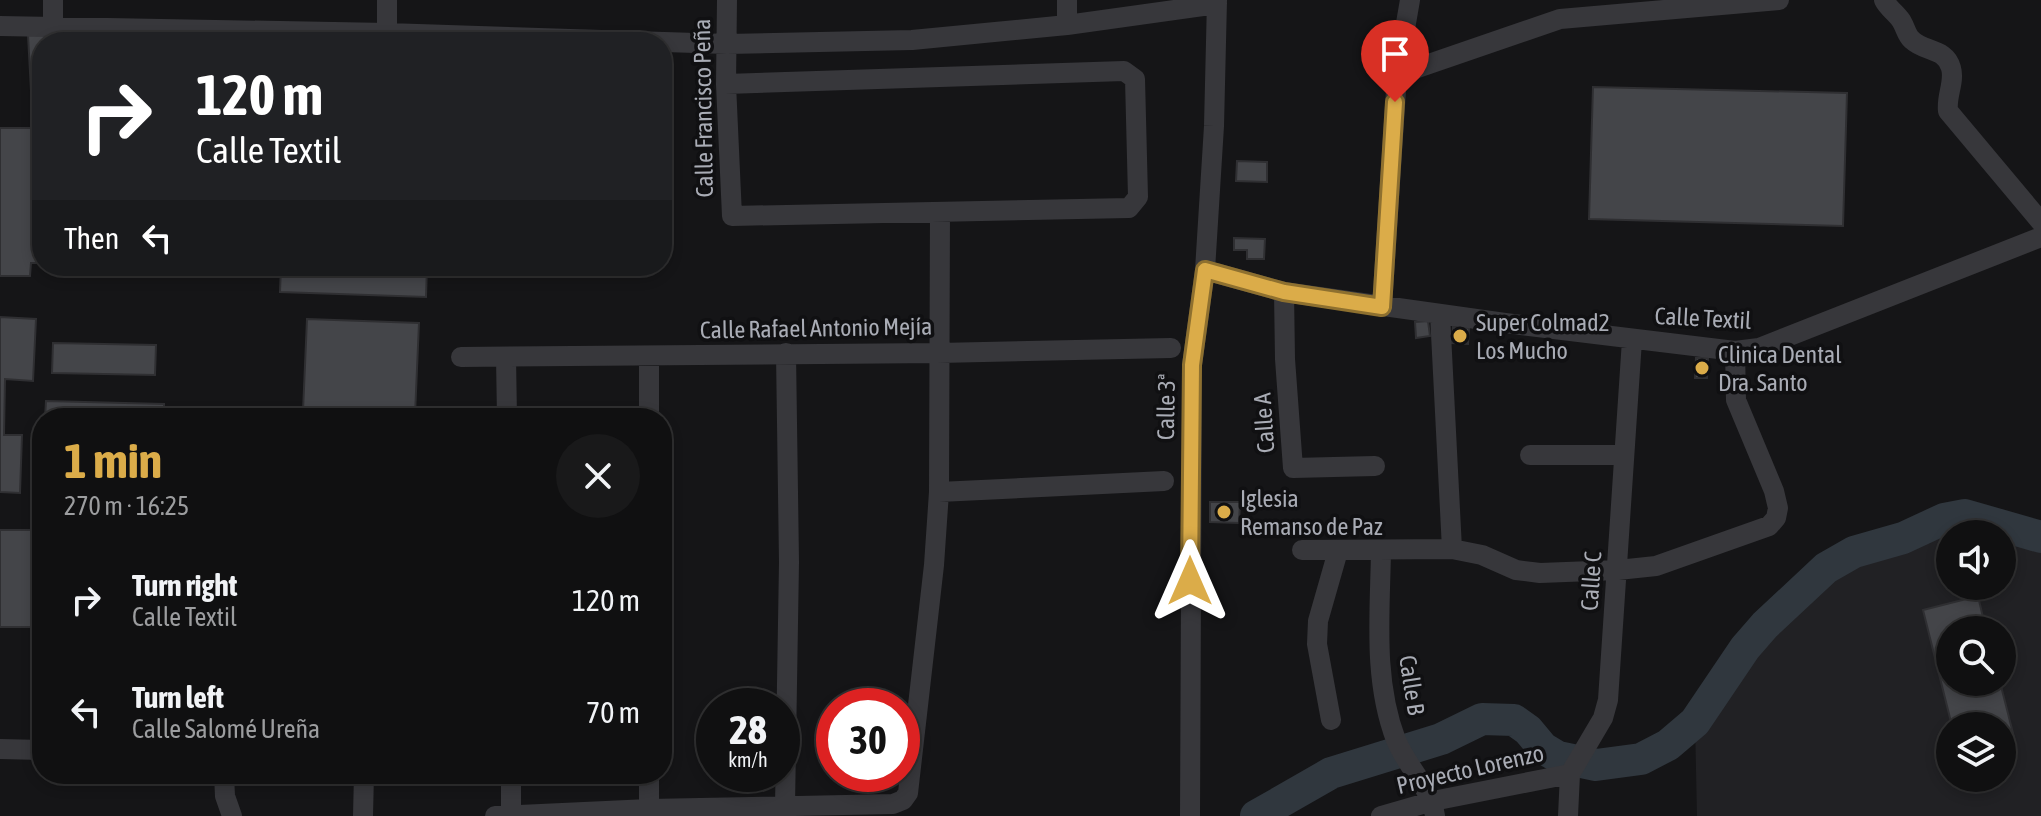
<!DOCTYPE html>
<meta charset="utf-8">
<style>
body{margin:0;font-family:"Asap Condensed",sans-serif;background:#19191a;color:#f1f3f6;height:100vh;display:flex;flex-direction:column;font-size:30px;white-space:nowrap}
*{box-sizing:border-box;margin:0}
p{font-size:26px;color:#9c9d9f}
.icon{flex:none;width:44px;height:44px;fill:none;stroke:currentColor;stroke-width:2;stroke-linecap:round;stroke-linejoin:round}
.map{position:relative;flex:1;overflow:hidden}
.sheet{position:absolute;left:32px;top:408px;width:640px;height:376px;display:flex;flex-direction:column;background:#101011;border-radius:32px;box-shadow:0 4px 12px #0003,0 0 0 2px #303031}
.sheet>*{flex:none}
.guide{position:absolute;left:32px;top:32px;width:640px;height:244px;border-radius:32px;box-shadow:0 4px 12px #0003,0 0 0 2px #303031;background:#202124;color:#fff;overflow:hidden}
.fabs{position:absolute;left:1936px;top:520px;display:grid;gap:16px}
.fabs a{display:grid;place-items:center;width:80px;height:80px;border-radius:50%;background:#101011;box-shadow:0 4px 12px #0003,0 0 0 2px #303031;font-size:40px}
.speed{position:absolute;left:696px;top:688px;display:flex;gap:16px;font-size:40px;font-weight:700;text-align:center}
.speed>*{display:grid;place-content:center;width:104px;height:104px;border-radius:50%;background:#101011;box-shadow:0 4px 12px #0003,0 0 0 2px #303031;line-height:1}
.speed small{font-size:20px;font-weight:400}
.speed .limit{border:12px solid #d22;background:#fff;color:#111}
.pin{position:absolute;display:grid;place-items:center;width:68px;height:68px;color:#fff;margin:-82px -34px;border-radius:50% 50% 50% 0;rotate:-45deg;box-shadow:0 0 8px #0007}
.pin .icon{rotate:45deg}
.me{position:absolute;width:88px;margin:-44px;rotate:0deg;stroke-linejoin:round;filter:drop-shadow(0 0 6px #0008)}
.turn{display:flex;align-items:center;gap:28px;height:168px;padding:0 32px;font-size:36px}
.turn .icon{width:104px;height:104px;stroke-width:2.5}
.turn b{display:block;font-size:56px;line-height:68px}
.then{display:flex;align-items:center;height:76px;padding:0 32px;background:#0003;gap:16px;font-size:30px}
.round{display:grid;place-items:center;flex:none;width:84px;height:84px;border-radius:42px;background:#19191a}
.summary{display:flex;align-items:center;justify-content:space-between;height:136px;padding:0 32px}
h1{font-size:48px;font-weight:700;line-height:60px;color:#dbac49}
ul{padding:0;list-style:none}
li{display:flex;align-items:center;gap:24px;height:112px;padding:0 32px}
li div{flex:1}
li b{display:block;font-size:30px}
li em{font-style:normal}
.map>svg:first-child{display:block}
.built{fill:#212124;fill-rule:evenodd}
.lines{fill:none;stroke-linecap:round;stroke-linejoin:round}
.river{stroke:#30373e;stroke-width:32}
.building{fill:#444549;stroke:#2f2f32;stroke-width:2}
.minor{stroke:#37373b;stroke-width:20}
.route-casing{stroke:#8e702f;stroke-width:20}
.route{stroke:#dbac49;stroke-width:14}
.poi-dot{fill:#dbac49;stroke:#101012;stroke-width:3}
.labels{text-anchor:middle;dominant-baseline:central;stroke-width:7;stroke-linejoin:round;paint-order:stroke}
.street-label{font-size:24px;fill:#a9acb5;stroke:#101012}
.poi-label{font-size:24px;fill:#a9acb5;stroke:#101012;text-anchor:start}
</style>
<div class="map">
<svg width="2041" height="816" viewBox="0 0 2041 816">
<rect width="100%" height="100%" fill="#151517"/>
<path class="built" d="M 1965,515 L 2041,537 L 2041,816 L 1697,816 L 1695,722 L 1745,648 L 1765,625 L 1826,568 L 1854,552 L 1903,538 L 1944,519 ZM 1950,534 L 2002,534 L 2002,586 L 1950,586 ZM 1950,630 L 2002,630 L 2002,682 L 1950,682 ZM 1950,726 L 2002,726 L 2002,778 L 1950,778 Z"/>
<g class="lines">
<path class="river" d="M 1256,816 L 1331,773 L 1441,739 L 1482,719 L 1514,720 L 1528,730 L 1543,748 L 1558,757 L 1596,765 L 1641,759 L 1668,745 L 1695,722 L 1745,648 L 1765,625 L 1826,568 L 1854,552 L 1903,538 L 1944,519 L 1965,515 L 2041,537"/>
</g>
<path class="building" d="M 28,35 L 225,36 L 225,42 L 42,42 L 42,263 L 31,263 L 30,276 L 0,276 L 0,128 L 33,128 Z
M 1593,87 L 1847,93 L 1843,226 L 1589,219 Z
M 1237,161 L 1267,162 L 1267,182 L 1236,181 Z
M 1234,238 L 1265,239 L 1264,259 L 1247,259 L 1247,250 L 1234,250 Z
M 281,266 L 427,266 L 426,297 L 280,292 Z
M 0,317 L 36,319 L 33,381 L 5,379 L 4,435 L 22,435 L 20,493 L 0,492 Z
M 307,319 L 419,323 L 415,415 L 303,411 Z
M 1428,321 L 1430,336 L 1416,338 L 1415,322 Z
M 1453,327 L 1469,328 L 1468,344 L 1452,343 Z
M 53,343 L 156,345 L 155,375 L 52,373 Z
M 1696,358 L 1708,358 L 1707,378 L 1695,378 Z
M 46,401 L 164,404 L 164,418 L 45,418 Z
M 196,413 L 265,418 L 195,418 Z
M 1210,502 L 1240,502 L 1239,523 L 1210,522 Z
M 0,530 L 42,530 L 42,627 L 0,627 Z
M 1978,596 L 1986,630 L 1950,630 L 1950,682 L 2000,682 L 2015,741 L 2002,745 L 2002,726 L 1952,726 L 1923,610 Z"/>
<g class="lines">
<path class="minor" d="M 53,0 L 53,27
M 387,0 L 387,33
M 1884,0 C 1888,8 1895,12 1900,19 C 1905,25 1906,35 1912,40 C 1924,52 1946,48 1951,68 C 1955,82 1946,96 1948,111 L 2041,222
M 1067,25 L 1067,0
M 0,26 L 387,33 L 727,44 L 912,40 L 1067,25 L 1217,4
M 1397,75 L 1560,19 L 1779,0
M 726,84 L 1124,71 L 1135,79 L 1138,197 L 1129,208 L 732,216 L 726,84 L 727,0
M 1205,270 L 1284,292 L 1505,323 L 1735,351 L 1759,348 L 2041,237
M 1284,292 L 1285,359 L 1293,468 L 1375,466
M 1382,307 L 1397,75 L 1410,0
M 1440,314 L 1452,549
M 461,357 L 938,353 L 1171,348
M 506,357 L 507,418
M 649,418 L 649,356
M 1530,455 L 1624,455
M 939,492 L 1164,481
M 1302,550 L 1452,549 L 1482,555 L 1516,570 L 1540,573 L 1618,570 L 1656,566 L 1769,526 L 1776,518 L 1778,508 L 1774,491 L 1736,400 L 1735,351
M 1381,551 C 1380,614 1373,680 1396,740 C 1407,767 1431,788 1435,816
M 1331,720 L 1317,644 L 1318,621 L 1338,551
M 0,749 L 42,750
M 224,774 L 225,796 L 232,816
M 511,774 L 511,815
M 785,806 L 789,562 L 786,353
M 649,809 L 649,774
M 363,816 L 364,774
M 495,816 L 649,809 L 893,804 L 903,800 L 908,793 L 934,565 L 939,492 L 940,212
M 1190,816 L 1192,365 L 1205,270 L 1214,126 L 1217,0
M 1381,816 L 1433,801 L 1570,774
M 1568,816 L 1570,774 L 1603,718 L 1608,700 L 1632,340"/>
</g>
<g class="lines">
<defs>
<path id="route" d="M 1190,581 L 1192,365 L 1205,270 L 1284,292 L 1382,307 L 1395,102"/>
</defs>
<use href="#route" class="route-casing"/>
<use href="#route" class="route"/>
</g>
<g class="poi-dot">
<circle cx="1460" cy="336" r="8"/>
<circle cx="1702" cy="368" r="8"/>
<circle cx="1224" cy="512" r="8"/>
</g>
<g class="labels">
<g class="street-label">
<text transform="translate(703 108) rotate(-91)">Calle Francisco Peña</text>
<text transform="translate(1703 318) rotate(3)">Calle Textil</text>
<text transform="translate(816 328) rotate(-1)">Calle Rafael Antonio Mejía</text>
<text transform="translate(1166 407) rotate(-89)">Calle 3ª</text>
<text transform="translate(1264 423) rotate(-94)">Calle A</text>
<text transform="translate(1591 581) rotate(-86)">Calle C</text>
<text transform="translate(1412 685) rotate(81)">Calle B</text>
<text transform="translate(1470 769) rotate(-13)">Proyecto Lorenzo</text>
</g>
<g class="poi-label">
<text x="1476" y="322">Super Colmad2<tspan x="1476" dy="28">Los Mucho</tspan></text>
<text x="1718" y="354">Clinica Dental<tspan x="1718" dy="28">Dra. Santo</tspan></text>
<text x="1240" y="498">Iglesia<tspan x="1240" dy="28">Remanso de Paz</tspan></text>
</g>
</g>
</svg>
<div class="fabs">
<a><svg class="icon" aria-label="sound" viewBox="0 0 24 24"><path d="M4 9h4l5-4v14l-5-4H4zM17 9q2 3 0 6"/></svg></a>
<a><svg class="icon" aria-label="search" viewBox="0 0 24 24"><circle cx="10" cy="10" r="6"/><path d="M15 15l6 6"/></svg></a>
<a><svg class="icon" aria-label="layers" viewBox="0 0 24 24"><path d="M12 4l9 5-9 5-9-5zM3 14l9 5 9-5"/></svg></a>
</div>
<div class="speed"><div>28<small>km/h</small></div><div class="limit">30</div></div>
<div class="pin" style="left:1395px;top:102px;background:#d93025"><svg class="icon" aria-label="arrive" viewBox="0 0 24 24"><path d="M6 21V4h12l-3 4 3 4H6"/></svg></div>
<svg class="me" style="left:1190px;top:581px" viewBox="-20 -20 40 40"><path d="M0-17L14 15 0 8-14 15z" fill="#dbac49" stroke="#fff" stroke-width="4"/></svg>
<div class="guide">
<div class="turn"><svg class="icon" aria-label="right" viewBox="0 0 24 24"><path d="M7 20v-9h11M14 6l5 5-5 5"/></svg><div><b>120 m</b>Calle Textil</div></div>
<div class="then">Then<svg class="icon" aria-label="left" viewBox="0 0 24 24"><path d="M17 20v-9H6M10 6l-5 5 5 5"/></svg></div>
</div>
<section class="sheet">
<div class="summary"><div><h1>1 min</h1><p>270 m · 16:25</p></div><a class="round"><svg class="icon" aria-label="close" viewBox="0 0 24 24"><path d="M6 6l12 12M18 6L6 18"/></svg></a></div>
<ul>
<li><svg class="icon" aria-label="right" viewBox="0 0 24 24"><path d="M7 20v-9h11M14 6l5 5-5 5"/></svg><div><b>Turn right</b><p>Calle Textil</p></div><em>120 m</em></li>
<li><svg class="icon" aria-label="left" viewBox="0 0 24 24"><path d="M17 20v-9H6M10 6l-5 5 5 5"/></svg><div><b>Turn left</b><p>Calle Salomé Ureña</p></div><em>70 m</em></li>
</ul>
</section>
</div>
